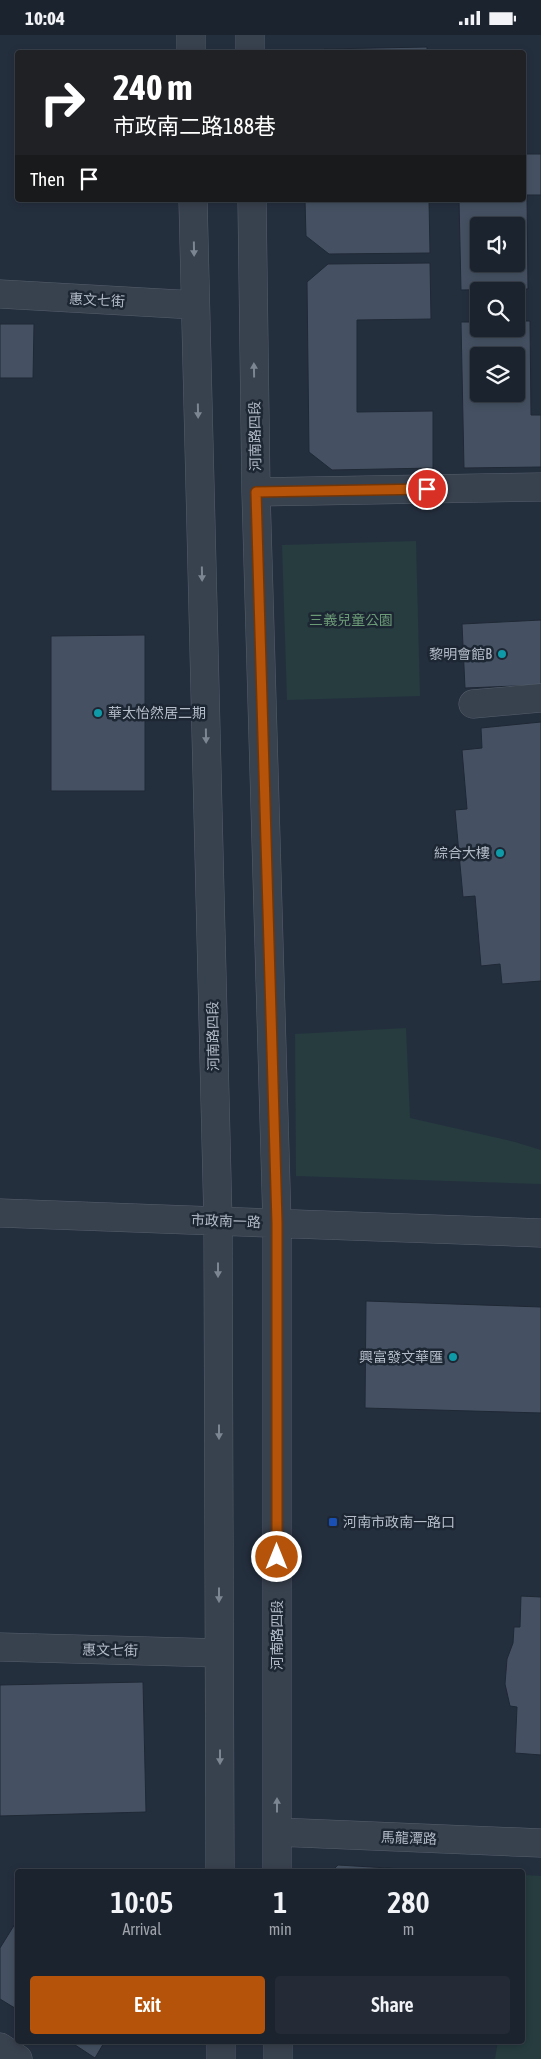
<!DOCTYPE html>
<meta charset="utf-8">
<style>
body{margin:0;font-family:"Asap Condensed","Noto Sans TC",sans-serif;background:#242b36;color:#f1f3f6;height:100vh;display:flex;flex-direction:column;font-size:19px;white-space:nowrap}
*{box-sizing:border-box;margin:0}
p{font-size:16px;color:#a0a4aa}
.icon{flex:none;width:28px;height:28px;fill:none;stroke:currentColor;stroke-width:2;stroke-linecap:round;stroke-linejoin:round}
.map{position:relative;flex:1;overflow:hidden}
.panel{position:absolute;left:15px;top:1834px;width:510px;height:175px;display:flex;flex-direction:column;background:#1b232e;border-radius:5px;box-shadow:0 2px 8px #0003,0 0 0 1px #39404a}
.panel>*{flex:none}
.top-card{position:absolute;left:15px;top:15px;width:511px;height:152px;border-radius:5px;box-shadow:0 2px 8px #0003,0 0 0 1px #39404a;background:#202124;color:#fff;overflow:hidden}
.fabs{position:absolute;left:470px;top:182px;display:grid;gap:10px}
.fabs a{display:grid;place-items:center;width:55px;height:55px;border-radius:5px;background:#1b232e;box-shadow:0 2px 8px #0003,0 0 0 1px #39404a;font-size:25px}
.pin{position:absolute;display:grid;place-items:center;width:42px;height:42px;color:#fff;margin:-21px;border:2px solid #fff;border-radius:50%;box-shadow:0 1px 5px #0007}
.me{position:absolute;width:55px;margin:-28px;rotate:0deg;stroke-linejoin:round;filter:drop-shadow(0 0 4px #0008)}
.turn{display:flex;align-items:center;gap:18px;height:105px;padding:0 15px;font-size:22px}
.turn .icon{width:65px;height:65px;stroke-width:2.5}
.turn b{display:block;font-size:35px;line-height:42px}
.then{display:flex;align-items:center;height:48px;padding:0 15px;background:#0003;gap:10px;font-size:19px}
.eta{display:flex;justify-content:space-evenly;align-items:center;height:85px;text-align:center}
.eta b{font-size:30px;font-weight:600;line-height:35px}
.primary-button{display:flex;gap:10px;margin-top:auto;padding:10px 15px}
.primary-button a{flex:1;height:58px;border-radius:5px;background:#b45309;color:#fff;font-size:20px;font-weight:600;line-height:58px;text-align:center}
.primary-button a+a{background:#242b36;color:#f1f3f6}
.status{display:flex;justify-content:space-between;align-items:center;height:35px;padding:0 25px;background:#1b232e;direction:ltr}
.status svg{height:14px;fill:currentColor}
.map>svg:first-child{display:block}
.green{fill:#263c3f}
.building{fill:#455162;stroke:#1f2835;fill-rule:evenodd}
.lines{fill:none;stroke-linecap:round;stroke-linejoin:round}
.minor-casing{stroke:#565f6c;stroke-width:29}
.minor{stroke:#38414e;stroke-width:28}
.oneway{fill:#7c8592}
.route-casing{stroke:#753606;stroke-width:12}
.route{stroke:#b45309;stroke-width:9}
.culture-dot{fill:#0f9aa8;stroke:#1d2633;stroke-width:2}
.transit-dot{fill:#1a4fb4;stroke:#1d2633;stroke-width:2}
.labels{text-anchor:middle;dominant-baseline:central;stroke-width:5;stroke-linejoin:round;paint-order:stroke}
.street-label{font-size:14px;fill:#b4bcc9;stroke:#1d2633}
.park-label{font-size:14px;fill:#6b9a76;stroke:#1d2633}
.poi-label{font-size:14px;fill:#b4bcc9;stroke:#1d2633;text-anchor:end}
</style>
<div class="status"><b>10:04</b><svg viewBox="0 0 49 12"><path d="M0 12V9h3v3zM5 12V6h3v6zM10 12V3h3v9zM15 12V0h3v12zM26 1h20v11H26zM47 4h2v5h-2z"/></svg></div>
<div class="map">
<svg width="541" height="2024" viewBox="0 0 541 2024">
<rect width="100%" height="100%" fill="#242f3e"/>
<path class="green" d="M 416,506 L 420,661 L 287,665 L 282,510 Z
M 406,993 L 410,1083 L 515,1107 L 541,1115 L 541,1149 L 296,1141 L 295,999 Z
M 523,1840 L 541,1841 L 541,2024 L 495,2024 L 498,2006 L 522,2006 Z"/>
<path class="building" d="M 427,12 L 427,18 L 320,18 L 324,14 Z
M 524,119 L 541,119 L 541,160 L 527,160 L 528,254 L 461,255 L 459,165 L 524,165 ZM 479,191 L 516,191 L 516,229 L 479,229 Z
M 305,165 L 429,165 L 430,218 L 329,219 L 306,201 Z
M 430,228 L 431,284 L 357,285 L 357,377 L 433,376 L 433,433 L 332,435 L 309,417 L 307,247 L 328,229 Z
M 516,286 L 530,286 L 531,380 L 541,380 L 541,432 L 464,433 L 461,287 L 479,287 L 479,294 L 516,294 ZM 479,321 L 516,321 L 516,359 L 479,359 Z
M 0,289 L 34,289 L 33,343 L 0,343 Z
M 541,585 L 541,650 L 465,653 L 462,589 Z
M 145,600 L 145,756 L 51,756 L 51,601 Z
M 541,687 L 541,946 L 502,949 L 500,929 L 481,931 L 475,861 L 463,862 L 455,775 L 467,774 L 462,715 L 482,713 L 481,693 Z
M 366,1266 L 541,1272 L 541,1378 L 365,1373 Z
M 521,1561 L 541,1562 L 541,1720 L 515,1718 L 517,1672 L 510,1671 L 505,1649 L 507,1624 L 513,1608 L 514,1592 L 520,1592 Z
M 143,1647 L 146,1777 L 0,1781 L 0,1650 Z
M 338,1830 L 438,1836 L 332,1836 Z
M 18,1884 L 18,1975 L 0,1964 L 0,1913 Z
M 69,2006 L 105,2006 L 95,2023 Z"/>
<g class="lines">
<defs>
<path id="minor" d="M 191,0 L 191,18
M 250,0 L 250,18
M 193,165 L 218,1186 L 220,1836
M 252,165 L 256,457 L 277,1188 L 277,1836
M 0,259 L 195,270
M 256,457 L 541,452
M 473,669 L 541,663
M 0,1178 L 541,1198
M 0,1612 L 219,1618
M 277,1797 L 541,1808
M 221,2006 L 221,2024
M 278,2006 L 278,2024
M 0,2012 L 18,2024"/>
</defs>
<use href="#minor" class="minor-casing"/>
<use href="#minor" class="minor"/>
</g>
<defs><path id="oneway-solid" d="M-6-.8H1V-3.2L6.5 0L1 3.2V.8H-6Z" transform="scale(1.25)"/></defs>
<g class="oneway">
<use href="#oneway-solid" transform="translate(194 214) rotate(89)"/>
<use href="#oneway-solid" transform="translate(254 335) rotate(-91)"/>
<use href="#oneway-solid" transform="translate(198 376) rotate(89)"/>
<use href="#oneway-solid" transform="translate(202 539) rotate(89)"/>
<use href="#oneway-solid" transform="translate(206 701) rotate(89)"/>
<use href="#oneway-solid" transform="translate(218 1235) rotate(90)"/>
<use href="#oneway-solid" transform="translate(219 1397) rotate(90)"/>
<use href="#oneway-solid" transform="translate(219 1560) rotate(90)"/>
<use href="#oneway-solid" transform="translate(220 1722) rotate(90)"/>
<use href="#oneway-solid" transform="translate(277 1770) rotate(-90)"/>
</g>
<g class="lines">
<defs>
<path id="route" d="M 277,1522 L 277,1188 L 256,457 L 427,454"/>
</defs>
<use href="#route" class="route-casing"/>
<use href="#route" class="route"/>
</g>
<g class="culture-dot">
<circle cx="502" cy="619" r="5"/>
<circle cx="98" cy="678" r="5"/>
<circle cx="500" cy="818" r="5"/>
<circle cx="453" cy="1322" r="5"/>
</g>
<rect class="transit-dot" x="328" y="1482" width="10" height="10" rx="2.5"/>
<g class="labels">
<g class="street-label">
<text transform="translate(97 265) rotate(3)">惠文七街</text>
<text transform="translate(255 401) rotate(-91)">河南路四段</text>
<text transform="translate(213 1001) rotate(-91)">河南路四段</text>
<text transform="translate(226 1186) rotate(2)">市政南一路</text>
<text transform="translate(277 1600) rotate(-90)">河南路四段</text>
<text transform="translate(110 1615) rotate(1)">惠文七街</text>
<text transform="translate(409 1803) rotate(2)">馬龍潭路</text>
</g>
<g class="park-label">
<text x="351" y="585">三義兒童公園</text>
</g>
<g class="poi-label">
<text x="492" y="619">黎明會館B</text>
<text x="108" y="678" text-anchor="start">華太怡然居二期</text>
<text x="490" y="818">綜合大樓</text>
<text x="443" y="1322">興富發文華匯</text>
<text x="343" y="1487" text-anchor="start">河南市政南一路口</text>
</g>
</g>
</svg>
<div class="fabs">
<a><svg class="icon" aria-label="sound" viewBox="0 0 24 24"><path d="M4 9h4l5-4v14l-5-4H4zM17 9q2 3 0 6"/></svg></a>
<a><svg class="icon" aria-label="search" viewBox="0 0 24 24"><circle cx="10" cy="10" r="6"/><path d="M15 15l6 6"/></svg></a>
<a><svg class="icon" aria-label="layers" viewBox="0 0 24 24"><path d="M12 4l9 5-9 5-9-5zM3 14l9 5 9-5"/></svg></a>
</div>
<div class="pin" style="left:427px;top:454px;background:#d93025"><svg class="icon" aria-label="arrive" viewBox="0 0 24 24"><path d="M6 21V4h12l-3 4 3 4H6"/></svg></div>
<svg class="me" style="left:277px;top:1522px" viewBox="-20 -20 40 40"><circle r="17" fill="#b45309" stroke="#fff" stroke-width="3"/><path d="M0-11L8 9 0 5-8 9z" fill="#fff"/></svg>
<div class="top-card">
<div class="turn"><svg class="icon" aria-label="right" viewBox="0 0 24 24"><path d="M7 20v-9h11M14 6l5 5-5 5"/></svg><div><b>240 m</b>市政南二路188巷</div></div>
<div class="then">Then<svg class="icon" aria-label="arrive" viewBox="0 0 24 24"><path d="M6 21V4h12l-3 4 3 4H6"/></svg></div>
</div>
<section class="panel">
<div class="eta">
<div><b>10:05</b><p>Arrival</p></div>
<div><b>1</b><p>min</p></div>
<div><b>280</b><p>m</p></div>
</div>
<div class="primary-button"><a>Exit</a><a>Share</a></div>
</section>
</div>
